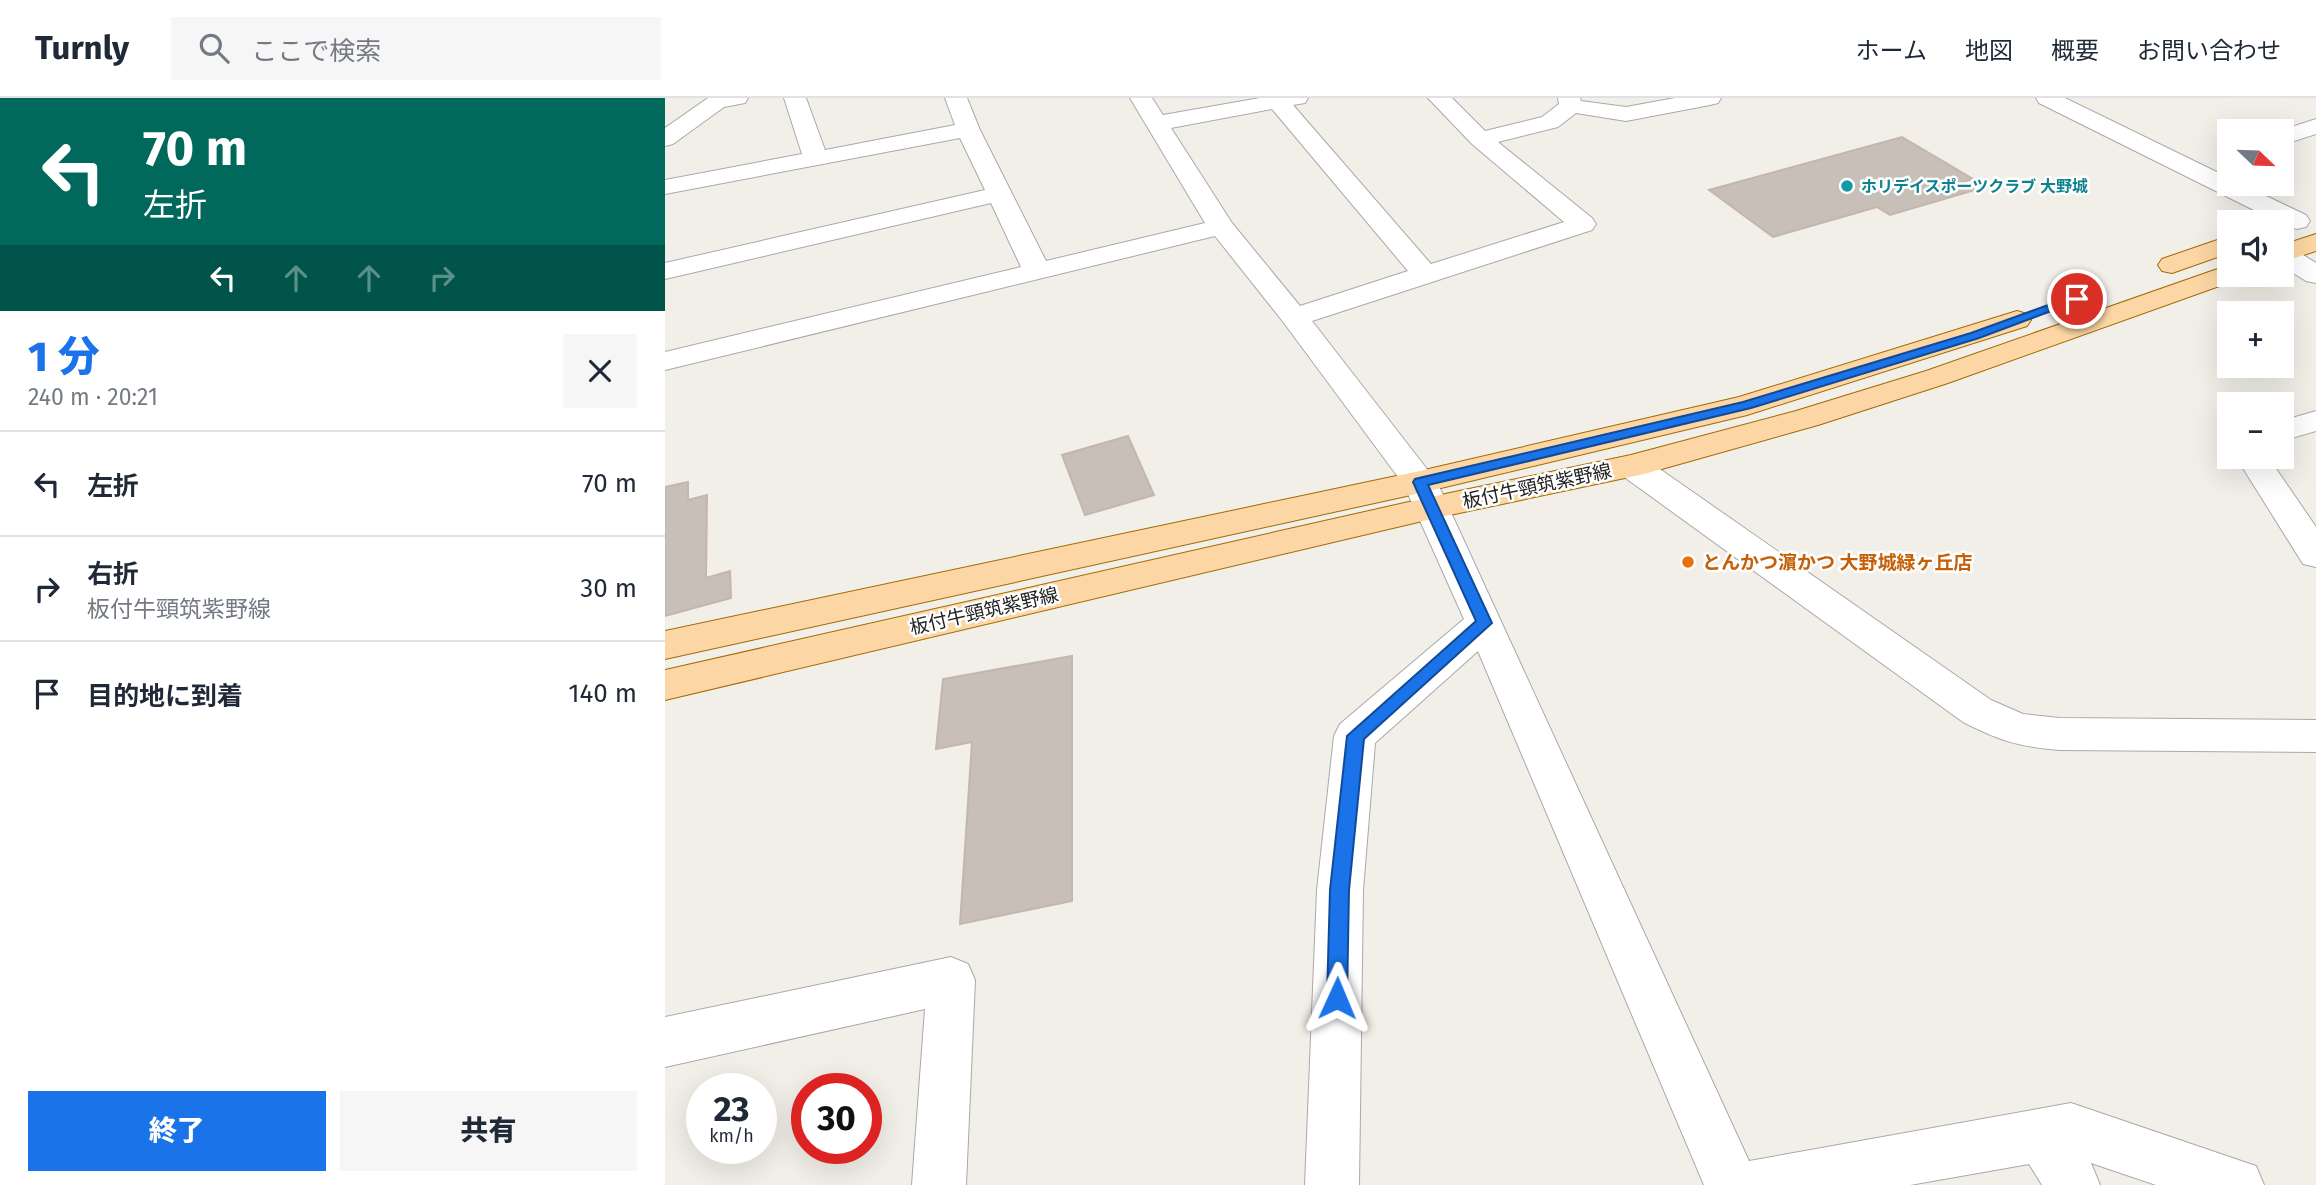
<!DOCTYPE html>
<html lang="ja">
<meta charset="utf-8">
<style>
body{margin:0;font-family:"Fira Sans","Noto Sans JP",sans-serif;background:#f6f6f7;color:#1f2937;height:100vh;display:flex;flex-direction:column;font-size:26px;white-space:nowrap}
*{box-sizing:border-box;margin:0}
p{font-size:23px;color:#747a83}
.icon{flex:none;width:38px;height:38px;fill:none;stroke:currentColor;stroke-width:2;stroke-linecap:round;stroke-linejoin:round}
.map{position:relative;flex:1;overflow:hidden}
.drawer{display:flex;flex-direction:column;background:#fff;width:665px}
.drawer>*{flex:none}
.top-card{background:#00695c;color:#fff;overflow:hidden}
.needle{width:46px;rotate:113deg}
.controls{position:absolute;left:1552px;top:21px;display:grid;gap:14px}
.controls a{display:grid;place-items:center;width:77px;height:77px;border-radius:0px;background:#fff;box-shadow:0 7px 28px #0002;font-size:35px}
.speed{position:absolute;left:21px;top:975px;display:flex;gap:14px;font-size:35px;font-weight:700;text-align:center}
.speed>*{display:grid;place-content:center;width:91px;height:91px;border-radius:50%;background:#fff;box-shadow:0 7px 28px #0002;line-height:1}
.speed small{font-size:18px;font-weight:400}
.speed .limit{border:10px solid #d22;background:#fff;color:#111}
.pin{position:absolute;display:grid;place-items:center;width:60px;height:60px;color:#fff;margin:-30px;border:4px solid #fff;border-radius:50%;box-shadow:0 2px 7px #0007}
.me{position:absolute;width:77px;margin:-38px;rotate:1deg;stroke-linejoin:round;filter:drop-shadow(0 0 5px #0008)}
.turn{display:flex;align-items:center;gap:24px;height:147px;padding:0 28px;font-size:32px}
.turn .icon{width:91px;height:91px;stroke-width:2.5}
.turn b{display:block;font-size:49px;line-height:60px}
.lanes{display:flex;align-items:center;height:66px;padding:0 28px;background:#0003;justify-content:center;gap:35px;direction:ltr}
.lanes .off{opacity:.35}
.round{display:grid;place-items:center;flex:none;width:74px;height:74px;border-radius:0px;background:#f6f6f7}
.overview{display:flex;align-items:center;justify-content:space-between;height:119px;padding:0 28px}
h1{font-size:42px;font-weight:800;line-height:52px;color:#1a73e8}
.button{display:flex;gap:14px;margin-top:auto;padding:14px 28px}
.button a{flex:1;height:80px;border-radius:0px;background:#1a73e8;color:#fff;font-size:28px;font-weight:800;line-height:80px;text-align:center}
.button a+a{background:#f6f6f7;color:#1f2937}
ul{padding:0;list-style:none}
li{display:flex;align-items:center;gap:21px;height:105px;padding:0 28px;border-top:2px solid #e0e1e3}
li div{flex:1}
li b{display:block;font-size:26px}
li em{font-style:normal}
header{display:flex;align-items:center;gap:42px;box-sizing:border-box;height:98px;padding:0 35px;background:#fff;border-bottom:2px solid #e0e1e3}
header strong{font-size:33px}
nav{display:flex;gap:38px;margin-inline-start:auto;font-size:24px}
.search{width:490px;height:63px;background:#f6f6f7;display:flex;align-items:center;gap:18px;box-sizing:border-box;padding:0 24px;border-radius:0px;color:#747a83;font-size:26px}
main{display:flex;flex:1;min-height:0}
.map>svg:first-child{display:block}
.building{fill:#c7bfb8;stroke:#c4b6ab;stroke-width:2}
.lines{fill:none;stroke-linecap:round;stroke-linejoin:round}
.minor-casing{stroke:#a9a9a9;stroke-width:2}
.major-casing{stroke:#a06b00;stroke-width:2}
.minor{fill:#fff;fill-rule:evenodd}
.major{fill:#fcd6a4;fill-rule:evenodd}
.route{fill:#1a73e8;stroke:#114b97;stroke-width:2}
.culture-dot{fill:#0f9aa8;stroke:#fff;stroke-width:2.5}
.food-dot{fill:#e8710a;stroke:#fff;stroke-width:2.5}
.labels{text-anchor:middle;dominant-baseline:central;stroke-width:5;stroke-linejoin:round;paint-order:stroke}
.far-culture-label{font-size:16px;font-weight:bold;fill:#0d838f;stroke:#fff;text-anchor:start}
.street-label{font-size:19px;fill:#222;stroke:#fff}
.food-label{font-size:19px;font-weight:bold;fill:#c56008;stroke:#fff;text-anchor:start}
</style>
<header>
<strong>Turnly</strong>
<div class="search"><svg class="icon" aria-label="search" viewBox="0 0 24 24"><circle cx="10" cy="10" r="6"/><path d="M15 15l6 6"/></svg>ここで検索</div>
<nav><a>ホーム</a><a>地図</a><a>概要</a><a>お問い合わせ</a></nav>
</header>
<main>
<section class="drawer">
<div class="top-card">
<div class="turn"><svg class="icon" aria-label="left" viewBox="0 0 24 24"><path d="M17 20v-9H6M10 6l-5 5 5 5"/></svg><div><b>70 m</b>左折</div></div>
<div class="lanes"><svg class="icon" aria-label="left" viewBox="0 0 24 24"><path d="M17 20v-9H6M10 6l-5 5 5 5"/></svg><svg class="icon off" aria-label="ahead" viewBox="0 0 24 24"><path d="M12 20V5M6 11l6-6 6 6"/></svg><svg class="icon off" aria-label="ahead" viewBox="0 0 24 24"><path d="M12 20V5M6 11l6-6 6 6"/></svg><svg class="icon off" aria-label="right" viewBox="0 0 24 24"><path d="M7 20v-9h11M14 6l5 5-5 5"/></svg></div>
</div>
<div class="overview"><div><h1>1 分</h1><p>240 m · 20:21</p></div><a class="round"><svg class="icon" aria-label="close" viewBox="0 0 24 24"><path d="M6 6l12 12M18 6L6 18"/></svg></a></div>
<ul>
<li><svg class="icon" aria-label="left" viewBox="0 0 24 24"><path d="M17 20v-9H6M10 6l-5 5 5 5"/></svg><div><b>左折</b></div><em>70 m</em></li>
<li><svg class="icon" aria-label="right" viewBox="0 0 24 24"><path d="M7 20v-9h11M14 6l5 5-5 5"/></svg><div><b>右折</b><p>板付牛頸筑紫野線</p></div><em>30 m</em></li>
<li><svg class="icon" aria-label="arrive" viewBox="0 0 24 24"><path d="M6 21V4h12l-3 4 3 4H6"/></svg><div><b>目的地に到着</b></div><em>140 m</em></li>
</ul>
<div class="button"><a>終了</a><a>共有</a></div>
</section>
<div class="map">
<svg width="1651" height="1087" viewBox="0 0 1651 1087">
<rect width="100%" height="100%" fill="#f2efe9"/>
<path class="building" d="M 1237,39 L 1308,81 L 1298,84 L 1310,92 L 1225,117 L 1212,109 L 1108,139 L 1044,92 Z
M 463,338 L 489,397 L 420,417 L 397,357 Z
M 23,384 L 23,402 L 42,397 L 41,480 L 65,473 L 66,500 L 0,518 L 0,389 Z
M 407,558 L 407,803 L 295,826 L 307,644 L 271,651 L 278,581 Z"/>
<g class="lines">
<defs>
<path id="minor" d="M 43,0 L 83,0 L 80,5 L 59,9 L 8,46 L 0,48 L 0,30 Z
M 119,0 L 141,0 L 160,52 L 290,27 L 280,0 L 302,0 L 315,32 L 381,163 L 540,125 L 465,0 L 487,0 L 498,17 L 595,0 L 643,0 L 640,5 L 628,7 L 766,166 L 899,124 L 807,46 L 763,0 L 787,0 L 820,33 L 877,19 L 894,6 L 893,0 L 915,0 L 916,3 L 961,9 L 1010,0 L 1056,0 L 1053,5 L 1045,7 L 961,23 L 911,15 L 893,29 L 833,44 L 927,120 L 931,126 L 927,132 L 647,223 L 772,384 L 1084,1063 L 1406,1005 L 1591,1068 L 1599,1087 L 1491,1087 L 1426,1065 L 1435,1087 L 1377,1087 L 1364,1066 L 1245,1087 L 1039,1087 L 813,553 L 710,645 L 698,792 L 694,1087 L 640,1087 L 652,792 L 669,638 L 675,626 L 799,521 L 739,387 L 619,225 L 550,138 L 0,272 L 0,254 L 356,169 L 326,105 L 0,181 L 0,165 L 320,92 L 295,40 L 0,96 L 0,82 L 137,56 ZM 607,11 L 743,173 L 635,208 L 567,125 L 506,30 Z
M 1371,0 L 1400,0 L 1564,80 L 1564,86 L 1576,86 L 1641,117 L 1645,123 L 1641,129 L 1632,131 L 1623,129 L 1374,5 Z
M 1651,21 L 1651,36 L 1617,47 L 1617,33 L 1614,33 Z
M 1617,148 L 1627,150 L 1651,165 L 1651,185 L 1641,183 L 1617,168 Z
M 1651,313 L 1651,333 L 1617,343 L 1617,323 Z
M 967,357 L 979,360 L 1326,602 L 1358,616 L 1394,620 L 1651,622 L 1651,654 L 1394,652 C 1351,648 1336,643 1298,624 L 955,376 L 950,368 L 955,360 Z
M 1571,359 L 1603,359 L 1651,429 L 1651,469 L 1638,466 Z
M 286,859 L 303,866 L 310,882 L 301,1087 L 247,1087 L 260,911 L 0,969 L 0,919 Z"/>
<path id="major" d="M 1651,136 L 1651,153 L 1617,164 L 1617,147 Z
M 1564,138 L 1564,155 L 1507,175 L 1497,173 L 1493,167 L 1497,161 Z
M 1564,167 L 1564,177 L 1577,177 L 1574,181 L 1283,285 L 1153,327 L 979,376 L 766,421 L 0,602 L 0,572 L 766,399 L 966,357 L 1131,313 L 1261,273 Z
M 1352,213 L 1362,216 L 1366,222 L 1362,228 L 1082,317 L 755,395 L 0,561 L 0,533 L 755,373 L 1074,299 Z"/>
</defs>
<use href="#minor" class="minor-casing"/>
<use href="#major" class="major-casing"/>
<use href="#minor" class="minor"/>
<use href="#major" class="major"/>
</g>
<path class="route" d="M 1408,198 L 1418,201 L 1314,240 L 1086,310 L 763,387 L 827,525 L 699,641 L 684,792 L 682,900 L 679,906 L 672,909 L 665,906 L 662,900 L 665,792 L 682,638 L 811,523 L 748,384 L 750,381 L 1078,304 L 1306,235 Z"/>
<circle class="culture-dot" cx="1182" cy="88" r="7"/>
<circle class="food-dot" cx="1023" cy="464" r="7"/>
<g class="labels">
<g class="far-culture-label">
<text x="1196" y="88">ホリデイスポーツクラブ 大野城</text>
</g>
<g class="street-label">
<text transform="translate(872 388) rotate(-12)">板付牛頸筑紫野線</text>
<text transform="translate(319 513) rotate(-13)">板付牛頸筑紫野線</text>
</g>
<g class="food-label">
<text x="1037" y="464">とんかつ濵かつ 大野城緑ヶ丘店</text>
</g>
</g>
</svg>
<div class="controls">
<a><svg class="needle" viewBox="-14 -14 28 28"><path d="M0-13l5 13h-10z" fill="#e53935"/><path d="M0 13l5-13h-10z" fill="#747a83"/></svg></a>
<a><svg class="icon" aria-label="sound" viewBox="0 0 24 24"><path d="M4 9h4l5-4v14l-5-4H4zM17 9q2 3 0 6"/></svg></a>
<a>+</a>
<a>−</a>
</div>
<div class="speed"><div>23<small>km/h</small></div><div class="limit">30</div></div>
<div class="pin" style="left:1412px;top:201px;background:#d93025"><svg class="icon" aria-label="arrive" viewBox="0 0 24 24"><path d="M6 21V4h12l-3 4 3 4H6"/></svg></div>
<svg class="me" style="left:672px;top:900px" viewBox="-20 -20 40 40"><path d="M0-17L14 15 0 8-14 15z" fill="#1a73e8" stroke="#fff" stroke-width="4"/></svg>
</div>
</main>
